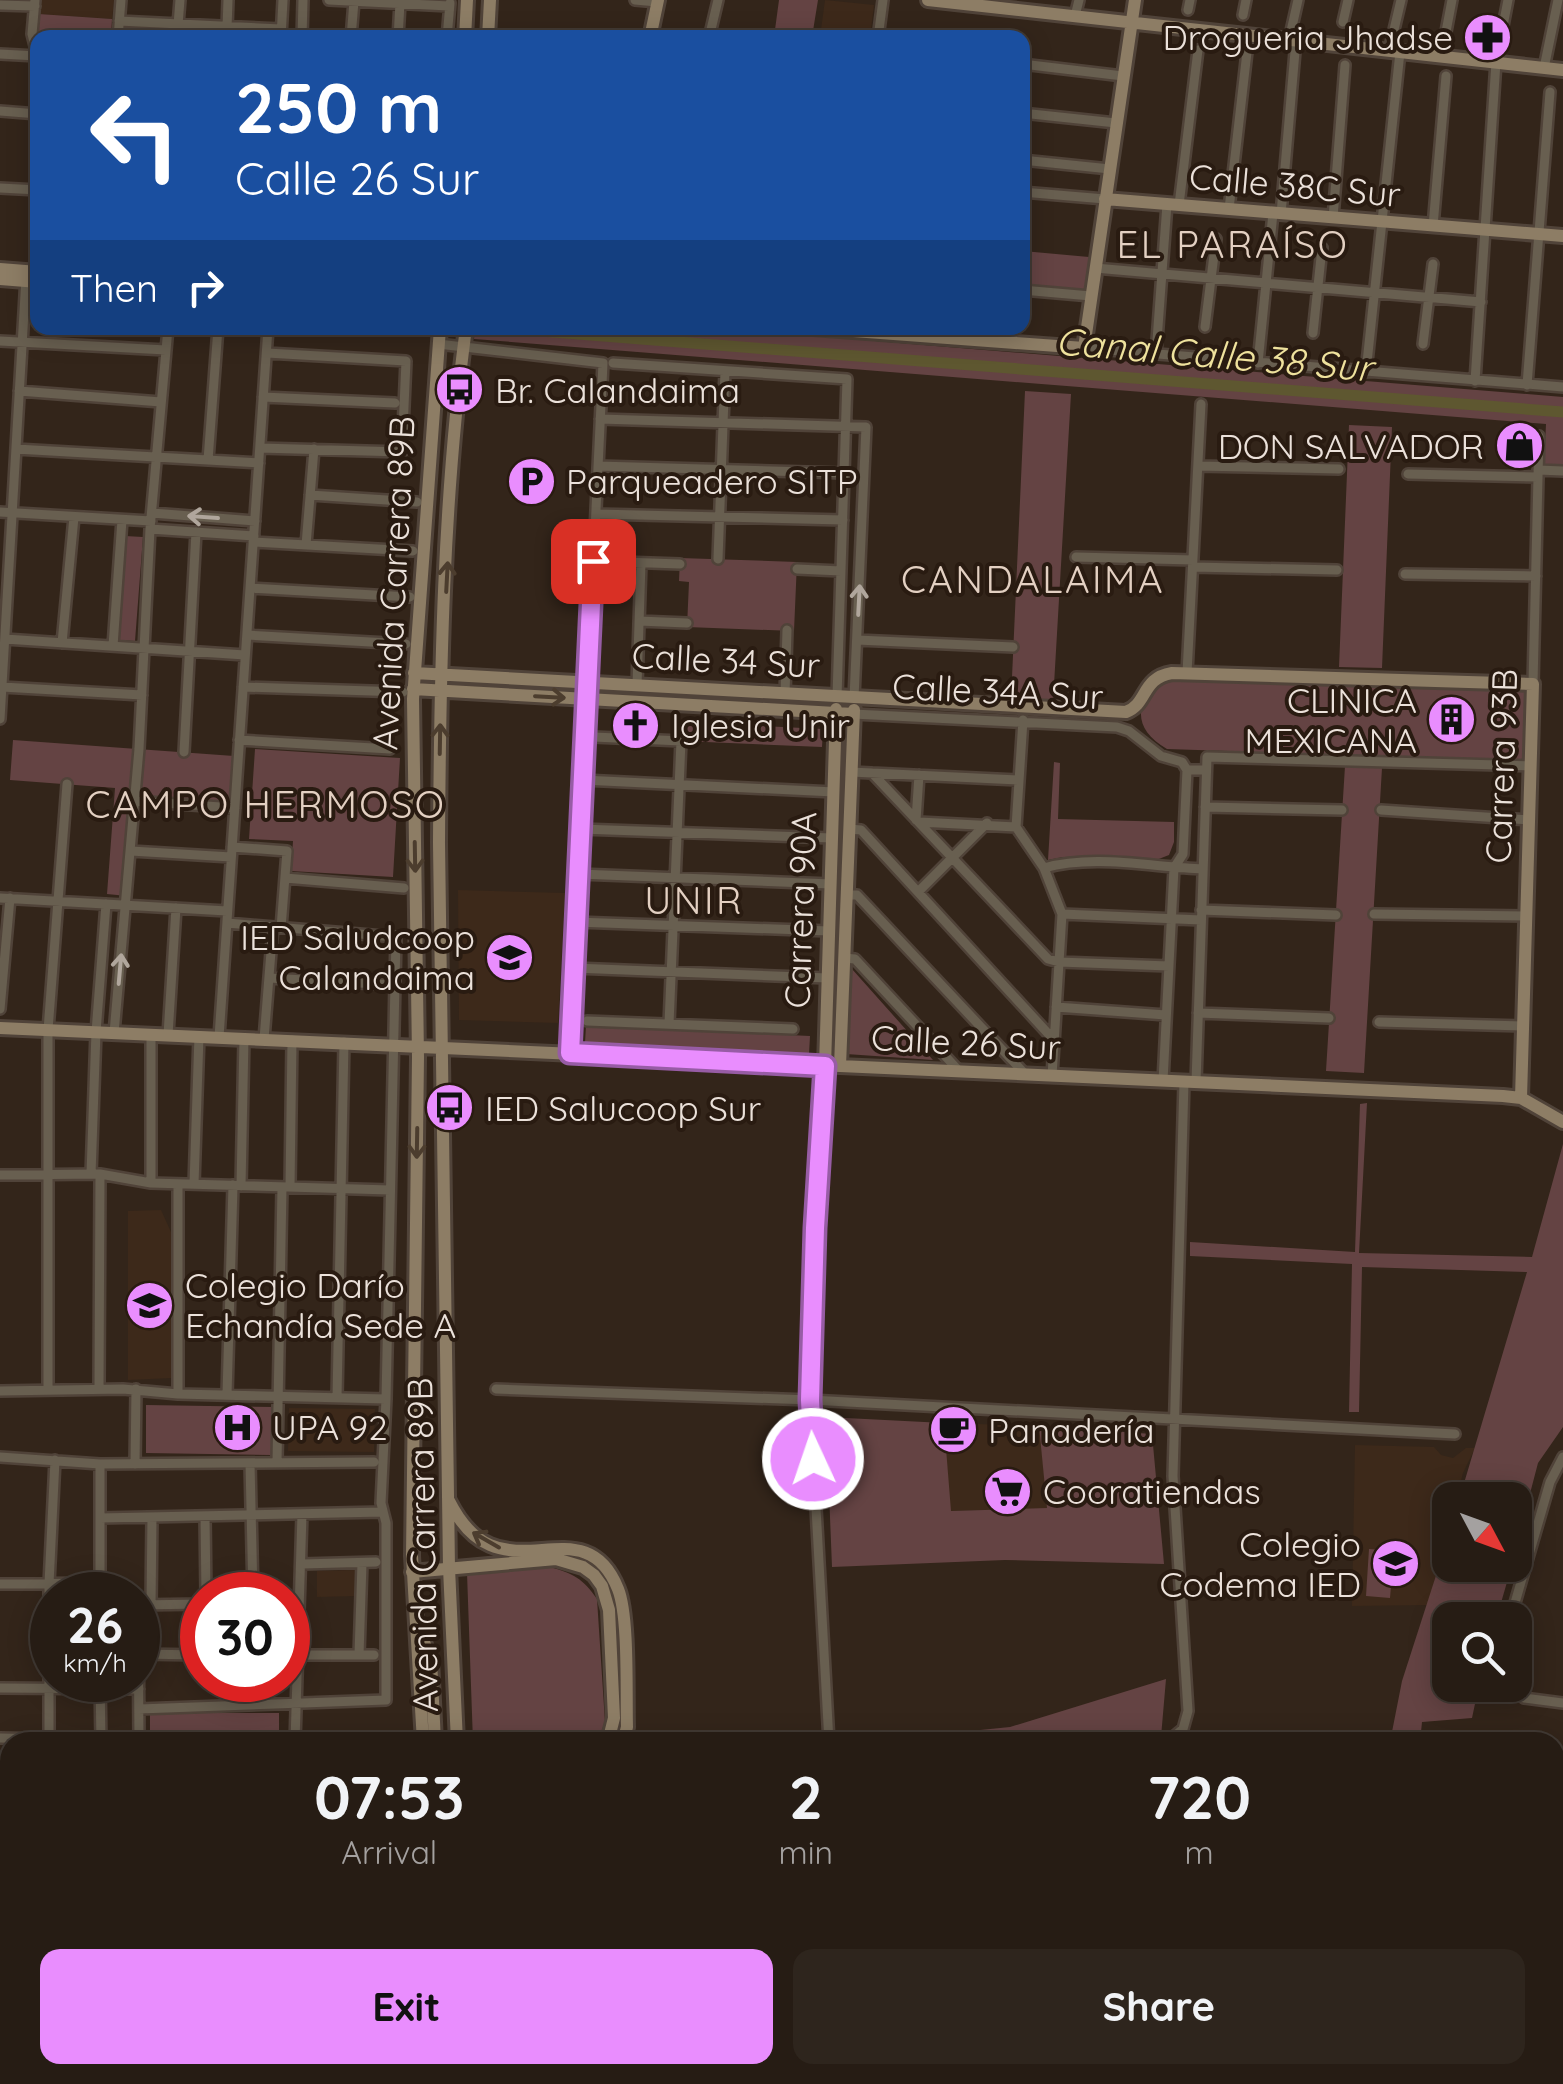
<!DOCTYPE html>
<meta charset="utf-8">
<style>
body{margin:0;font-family:Quicksand,sans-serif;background:#2e251d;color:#f1f3f6;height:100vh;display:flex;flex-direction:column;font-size:38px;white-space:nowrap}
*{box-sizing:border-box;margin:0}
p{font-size:32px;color:#a4a1a0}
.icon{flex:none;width:55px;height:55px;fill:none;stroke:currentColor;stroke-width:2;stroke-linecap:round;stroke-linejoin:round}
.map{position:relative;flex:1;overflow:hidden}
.sheet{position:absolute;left:0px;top:1732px;width:1565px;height:352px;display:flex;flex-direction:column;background:#261c14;border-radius:30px 30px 0 0;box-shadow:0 5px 25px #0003,0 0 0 2px #423a34}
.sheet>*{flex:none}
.banner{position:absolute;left:30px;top:30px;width:1000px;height:305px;border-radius:20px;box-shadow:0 5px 25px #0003,0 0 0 2px #423a34;background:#1a4fa0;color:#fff;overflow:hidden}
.needle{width:65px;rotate:131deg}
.buttons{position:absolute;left:1432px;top:1482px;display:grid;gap:20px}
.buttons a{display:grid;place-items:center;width:100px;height:100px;border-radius:20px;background:#261c14;box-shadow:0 5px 25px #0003,0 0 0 2px #423a34;font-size:50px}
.speed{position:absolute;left:30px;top:1572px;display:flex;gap:20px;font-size:50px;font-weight:700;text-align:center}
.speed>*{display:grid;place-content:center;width:130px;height:130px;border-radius:50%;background:#261c14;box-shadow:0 5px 25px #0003,0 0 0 2px #423a34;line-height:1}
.speed small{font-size:25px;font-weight:400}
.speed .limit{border:15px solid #d22;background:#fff;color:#111}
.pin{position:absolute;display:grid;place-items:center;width:85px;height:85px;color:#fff;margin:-42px;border-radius:20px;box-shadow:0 5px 15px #0006}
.me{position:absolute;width:110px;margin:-55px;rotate:357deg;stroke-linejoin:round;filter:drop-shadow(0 0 8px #0008)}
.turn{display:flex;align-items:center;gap:35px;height:210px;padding:0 40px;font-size:45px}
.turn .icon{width:130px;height:130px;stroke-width:2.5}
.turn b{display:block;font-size:70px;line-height:85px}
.then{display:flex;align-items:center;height:95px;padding:0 40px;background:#0003;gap:20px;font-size:38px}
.eta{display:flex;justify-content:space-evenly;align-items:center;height:170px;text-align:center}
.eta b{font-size:60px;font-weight:700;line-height:70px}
.cta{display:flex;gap:20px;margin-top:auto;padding:20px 40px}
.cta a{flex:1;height:115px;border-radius:20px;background:#e98dfe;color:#111;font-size:40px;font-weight:700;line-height:115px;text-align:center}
.cta a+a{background:#2e251d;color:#f1f3f6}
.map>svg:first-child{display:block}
.built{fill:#3d291a}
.green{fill:#644343}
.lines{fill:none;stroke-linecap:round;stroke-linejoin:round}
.canal{stroke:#5e5730;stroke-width:11}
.street-casing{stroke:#504339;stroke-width:14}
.secondary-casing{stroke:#504339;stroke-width:18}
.street{stroke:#685f50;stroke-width:9}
.secondary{stroke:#8d7d65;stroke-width:12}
.oneway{stroke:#b0a69c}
.oneway2{stroke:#4c3d2e}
.route-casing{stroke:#975ca5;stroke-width:25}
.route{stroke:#e98dfe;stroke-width:18}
.labels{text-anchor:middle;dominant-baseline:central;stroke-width:8;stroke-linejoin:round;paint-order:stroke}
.poi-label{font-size:35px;fill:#ebe1da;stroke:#291b11;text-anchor:start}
.street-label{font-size:35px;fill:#ebe1da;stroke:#291b11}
.neighbourhood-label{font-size:38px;letter-spacing:2.5px;fill:#e3d0c2;stroke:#291b11}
.water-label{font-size:38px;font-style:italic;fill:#efe29d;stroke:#291b11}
</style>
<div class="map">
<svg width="1563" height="2084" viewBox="0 0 1563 2084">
<rect width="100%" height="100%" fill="#33251a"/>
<path class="built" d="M 40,0 L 114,0 L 112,19 L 39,14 Z
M 825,0 L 874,5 L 870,37 L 820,37 Z
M 458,890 L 565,893 L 558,1023 L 459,1020 Z
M 161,1210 L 171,1232 L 172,1378 L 128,1380 L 128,1211 Z
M 289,1408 L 375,1409 L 374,1452 L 288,1451 Z
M 944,1423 L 1039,1426 L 1048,1509 L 950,1511 Z
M 1355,1445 L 1434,1447 L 1441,1455 L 1453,1458 L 1466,1448 L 1475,1448 L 1463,1473 L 1456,1500 L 1450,1500 L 1450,1523 L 1428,1605 L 1352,1606 Z
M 356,1570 L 356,1596 L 317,1597 L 317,1571 Z"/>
<path class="green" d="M 779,0 L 818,0 L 812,37 L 774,37 Z
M 39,14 L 112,19 L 111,37 L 39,37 Z
M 1023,251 L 1089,257 L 1085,292 L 1023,286 Z
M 475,328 L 715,328 L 1563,397 L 1563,467 L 1544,466 L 1546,424 L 474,339 Z
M 1025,391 L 1071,394 L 1053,702 L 1011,699 Z
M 1349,425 L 1392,427 L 1382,668 L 1339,667 Z
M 125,536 L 143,537 L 135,641 L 117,640 Z
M 680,558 L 797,562 L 794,631 L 687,627 L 689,582 L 679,581 Z
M 1169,678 L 1526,689 L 1523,761 L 1167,749 C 1130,728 1134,697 1169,678 Z
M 682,722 L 823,729 L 822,747 L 682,741 Z
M 13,740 L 234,756 L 229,804 L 136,799 L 127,896 L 107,894 L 115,788 L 10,780 Z
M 255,749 L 400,758 L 393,877 L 291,871 L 293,841 L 249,839 Z
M 1054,762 L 1060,763 L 1058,819 L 1174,822 L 1174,842 L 1169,855 L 1151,862 L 1063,857 L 1048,860 Z
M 1345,766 L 1382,768 L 1364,1073 L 1326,1071 Z
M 852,969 L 933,1060 L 846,1054 Z
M 586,1025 L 810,1036 L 809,1054 L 585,1043 Z
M 1367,1103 L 1359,1253 L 1532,1257 L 1563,1144 L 1563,1427 L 1538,1463 L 1515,1551 L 1515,1500 L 1459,1500 L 1527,1272 L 1362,1267 L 1359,1412 L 1349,1412 L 1352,1264 L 1190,1256 L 1190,1242 L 1355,1252 L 1360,1104 Z
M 146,1405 L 273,1407 L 271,1455 L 146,1453 Z
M 826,1417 L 944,1423 L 951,1511 L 1047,1508 L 1039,1426 L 1152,1434 L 1164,1564 L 1005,1560 L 832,1567 Z
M 1450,1532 L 1450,1565 L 1512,1565 L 1496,1620 L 1450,1620 L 1450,1685 L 1479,1685 L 1472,1718 L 1422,1722 L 1420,1742 L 1390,1742 L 1402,1681 Z
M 1369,1549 L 1394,1551 L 1390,1598 L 1366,1596 Z
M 550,1567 C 572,1573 584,1579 597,1599 L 605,1722 L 597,1742 L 473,1742 L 467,1573 Z
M 1166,1679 L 1161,1737 L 1149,1742 L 861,1742 L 1010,1727 Z
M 150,1713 L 279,1713 L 279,1742 L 150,1742 Z
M 0,1798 L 10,1798 L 10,1942 L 0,1942 Z
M 1156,2075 L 1371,2075 L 1368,2084 L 1202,2084 L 1156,2078 Z"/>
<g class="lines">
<path class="canal" d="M 502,328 L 1563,412
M 1555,1815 L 1563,1814
M 0,1855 L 10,1855"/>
<defs>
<path id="street" d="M 35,0 L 32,34 L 38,58
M 329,0 L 449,6
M 635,0 L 657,2
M 0,5 L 35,6
M 1188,10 L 1190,0
M 1243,15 L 1246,0
M 1075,16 L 1079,0
M 119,21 L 281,29
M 1343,22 L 1348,0
M 178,25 L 180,0
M 227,28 L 228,0
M 1445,37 L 1452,0
M 118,38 L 121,0
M 281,38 L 283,0
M 302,38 L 303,0
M 351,38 L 354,1
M 398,38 L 400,3
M 447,38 L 450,3
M 709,38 L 718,0
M 878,38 L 883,0
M 1289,40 L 1298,0
M 1389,51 L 1401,0
M 0,54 L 37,56
M 1022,64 L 1123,76
M 1544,68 L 1558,0
M 0,111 L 38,114
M 1022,113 L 1116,123
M 34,114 L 38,85
M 1022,160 L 1110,169
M 0,188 L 38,190
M 1022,192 L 1105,199
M 1179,205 L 1198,50
M 1229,209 L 1247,52
M 1281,214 L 1296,40
M 1333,218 L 1345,65
M 1433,226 L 1446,76
M 1095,268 L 1481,302
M 1022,290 L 1091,296
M 1205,327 L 1216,239
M 1313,333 L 1322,248
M 0,341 L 166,350
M 438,344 L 603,363 L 570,1053
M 1423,344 L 1433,264
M 1084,348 L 1563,387
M 1156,354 L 1167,204
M 613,363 L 847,379 L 837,697
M 1258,363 L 1273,213
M 1366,372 L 1400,52
M 1475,381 L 1496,62 L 1508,0
M 1527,385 L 1550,92
M 19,391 L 161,402
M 263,397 L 395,403
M 600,419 L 866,427 L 854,698
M 260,448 L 402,452 L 406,361 L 267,353
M 16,449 L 259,463
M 208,460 L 218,328
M 598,466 L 844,473
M 1198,466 L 1339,469
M 1538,470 L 1563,471
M 1408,474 L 1538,477
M 310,495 L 417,502
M 0,512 L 151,521
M 152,513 L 255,521
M 596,514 L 843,520
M 150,529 L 254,536
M 253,542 L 413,551
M 306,545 L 314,449
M 1076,557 L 1193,560
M 718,559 L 725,371
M 593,561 L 680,564
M 1193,567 L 1337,570
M 797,569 L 841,571
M 1405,574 L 1536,576
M 250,588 L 410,597
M 639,621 L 687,623
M 247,635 L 406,644
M 5,639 L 245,655
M 857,640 L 1013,647
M 62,643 L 74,517
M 113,646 L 122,520
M 1187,673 L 1201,404
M 1533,684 L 1539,436
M 637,685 L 641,563
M 2,687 L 142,695
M 243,687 L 403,692
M 785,694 L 787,630
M 853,714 L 1117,727 L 1129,731 L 1161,756 L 1182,762 L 1187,770 L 1206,770
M 0,719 L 26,278
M 594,737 L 681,741 L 669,1024
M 239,740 L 390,749
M 184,752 L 196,532
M 851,772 L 1019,780
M 872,773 L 1048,959 L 1059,962 L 1169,966
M 583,780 L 834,792
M 134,801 L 235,808
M 1205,807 L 1342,810
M 1381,810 L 1529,820
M 916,820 L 919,775
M 919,822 L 1016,827
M 1016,827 L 1044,868 L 1062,914 L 1052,1076
M 1016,827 L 1023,720
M 581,829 L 832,838
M 849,829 L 861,830 L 1054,1040
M 232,847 L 287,851 L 281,928
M 131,851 L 231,857
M 1044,868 C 1094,854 1151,867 1203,869
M 579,874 L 831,884
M 285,878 L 404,888
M 918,892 L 987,823
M 847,895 L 857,895 L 1026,1075
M 0,898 L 227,911
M 1201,910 L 1336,915
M 1062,914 L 1201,920
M 1374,914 L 1526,916
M 576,922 L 829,931
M 844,958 L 855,959 L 960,1072
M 574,968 L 828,978
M 269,978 L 395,985
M 1056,1007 L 1166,1015
M 0,1009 L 10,898
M 1198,1013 L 1329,1018
M 587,1021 L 793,1029
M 1379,1022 L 1523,1026
M 114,1033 L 139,749 L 150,529 L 168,328
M 151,1034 L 151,1183
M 168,1035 L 176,908
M 219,1037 L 268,328
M 264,1039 L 273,927
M 825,1066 L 817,1174 L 810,1400 L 829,1742
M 1163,1081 L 1174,868 L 1183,854 L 1187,770
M 1196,1082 L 1207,757 L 1531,766
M 91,1174 L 96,1032 L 106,904
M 0,1175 L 100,1174 L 151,1183 L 390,1190
M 178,1184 L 178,1394
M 194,1184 L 199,1036
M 241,1186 L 244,1038
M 290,1187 L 292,1040
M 99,1389 L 100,1174
M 496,1389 L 810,1400 L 1455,1434
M 48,1390 L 48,1030 L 67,784
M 0,1391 L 123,1389 L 178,1394 L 386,1399
M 227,1395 L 233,1185
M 337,1398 L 344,1042
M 0,1457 L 100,1464 L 374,1462
M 277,1462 L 282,1187
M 250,1463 L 253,1595
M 135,1464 L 136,1389
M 205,1516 L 206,1595
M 100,1518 L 383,1512
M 302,1564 L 376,1562
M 0,1584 L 100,1583
M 100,1595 L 100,1464
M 151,1605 L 152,1517
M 1510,1620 L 1550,1482 L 1563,1457
M 139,1654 L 202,1655
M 288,1655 L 374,1655
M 359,1655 L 362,1563
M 100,1680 L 101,1742
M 1507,1685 L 1524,1698 L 1563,1703
M 0,1688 L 139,1689
M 139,1709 L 386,1700 L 386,1523 L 381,1503 L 386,1399 L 396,937 L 227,923
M 0,1738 L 49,1739
M 49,1742 L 49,1584 L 55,1460
M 139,1742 L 138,1605 L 202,1604
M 295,1742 L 302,1514
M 1167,1742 L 1183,1729 L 1188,1711 L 1173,1476 L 1184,1082
M 898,2075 L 1008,2084
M 81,2084 L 81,2075
M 793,2084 L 794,2075
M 808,2084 L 809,2075
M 1440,2084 L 1442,2075"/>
<path id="secondary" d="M 928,0 L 1563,70
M 465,38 L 467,0
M 488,38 L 490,0
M 650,38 L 658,0
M 1105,199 L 1563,236
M 0,269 L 38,272
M 0,279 L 38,282
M 813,328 L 1084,348 L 1135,0
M 414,673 L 1126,712 C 1148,704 1141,678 1172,673 L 1533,684 L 1521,1098
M 413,689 L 853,714
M 0,1028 L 1503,1096 L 1521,1098 L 1563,1122
M 825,1066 L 836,709
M 840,1066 L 854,710
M 449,1501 C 458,1519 471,1537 490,1545 C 536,1565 591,1521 618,1589 C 629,1616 626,1694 627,1727 L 623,1742
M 412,1572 L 556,1559 L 583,1567 L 594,1575 L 602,1586 L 609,1610 L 614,1718 L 608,1742
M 418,1627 L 431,1660 L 435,1742
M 423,1742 L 412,1556 L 418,1057 L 413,699 L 440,328
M 457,1742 L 449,1568 L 439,843 C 440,672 443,498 466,328
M 0,1792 L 10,1791
M 465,2075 L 466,2084
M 487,2075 L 488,2084"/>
</defs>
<use href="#street" class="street-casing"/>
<use href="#secondary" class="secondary-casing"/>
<use href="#street" class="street"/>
<use href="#secondary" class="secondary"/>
</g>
<defs><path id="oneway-shaft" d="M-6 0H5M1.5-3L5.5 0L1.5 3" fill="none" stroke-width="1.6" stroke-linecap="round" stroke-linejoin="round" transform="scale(2.5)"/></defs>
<g class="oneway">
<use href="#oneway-shaft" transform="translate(203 517) rotate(-176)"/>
<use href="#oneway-shaft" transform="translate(859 600) rotate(-87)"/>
<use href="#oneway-shaft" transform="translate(120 969) rotate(-85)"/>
</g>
<g class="oneway2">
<use href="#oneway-shaft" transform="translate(447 577) rotate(-87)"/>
<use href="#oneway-shaft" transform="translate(550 697) rotate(3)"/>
<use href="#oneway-shaft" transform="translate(440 739) rotate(-89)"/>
<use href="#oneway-shaft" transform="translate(415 857) rotate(89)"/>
<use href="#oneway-shaft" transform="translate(417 1143) rotate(91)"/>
<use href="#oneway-shaft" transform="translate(486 1540) rotate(-150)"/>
</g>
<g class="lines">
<defs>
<path id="route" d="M 593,561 L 570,1053 L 825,1066 L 815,1228 L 810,1400 L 813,1459"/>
</defs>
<use href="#route" class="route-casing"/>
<use href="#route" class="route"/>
</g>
<defs>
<symbol id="pharmacy-disc" viewBox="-11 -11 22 22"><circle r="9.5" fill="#e98dfe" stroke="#291b11"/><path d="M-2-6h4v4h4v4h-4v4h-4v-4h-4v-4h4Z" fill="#111"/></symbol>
<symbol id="bus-disc" viewBox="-11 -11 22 22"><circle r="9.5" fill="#e98dfe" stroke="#291b11"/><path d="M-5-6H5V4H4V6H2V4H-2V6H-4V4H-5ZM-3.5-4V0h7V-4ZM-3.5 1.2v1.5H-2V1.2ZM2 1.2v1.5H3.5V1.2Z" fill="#111"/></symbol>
<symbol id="shop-disc" viewBox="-11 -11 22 22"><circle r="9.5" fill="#e98dfe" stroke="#291b11"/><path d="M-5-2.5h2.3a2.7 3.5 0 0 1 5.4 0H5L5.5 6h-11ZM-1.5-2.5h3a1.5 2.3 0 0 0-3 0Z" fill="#111"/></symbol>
<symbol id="parking-disc" viewBox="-11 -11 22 22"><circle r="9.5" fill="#e98dfe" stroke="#291b11"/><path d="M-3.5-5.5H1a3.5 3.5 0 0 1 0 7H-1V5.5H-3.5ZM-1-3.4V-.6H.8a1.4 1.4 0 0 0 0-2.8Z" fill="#111"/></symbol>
<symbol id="building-disc" viewBox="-11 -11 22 22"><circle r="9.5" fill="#e98dfe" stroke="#291b11"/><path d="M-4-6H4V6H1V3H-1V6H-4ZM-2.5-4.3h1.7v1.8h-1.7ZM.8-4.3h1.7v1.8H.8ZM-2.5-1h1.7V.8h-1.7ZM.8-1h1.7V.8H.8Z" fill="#111"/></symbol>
<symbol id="church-disc" viewBox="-11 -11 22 22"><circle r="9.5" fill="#e98dfe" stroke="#291b11"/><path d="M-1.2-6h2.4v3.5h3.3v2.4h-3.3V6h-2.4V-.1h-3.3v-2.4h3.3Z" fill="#111"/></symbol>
<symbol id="school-disc" viewBox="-11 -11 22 22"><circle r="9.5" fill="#e98dfe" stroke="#291b11"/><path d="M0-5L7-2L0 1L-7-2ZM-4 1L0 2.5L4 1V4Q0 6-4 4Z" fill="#111"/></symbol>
<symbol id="hospital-disc" viewBox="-11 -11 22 22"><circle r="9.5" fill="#e98dfe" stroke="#291b11"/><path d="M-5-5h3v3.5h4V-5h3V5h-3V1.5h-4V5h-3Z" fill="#111"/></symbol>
<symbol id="cafe-disc" viewBox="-11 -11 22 22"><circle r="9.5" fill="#e98dfe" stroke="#291b11"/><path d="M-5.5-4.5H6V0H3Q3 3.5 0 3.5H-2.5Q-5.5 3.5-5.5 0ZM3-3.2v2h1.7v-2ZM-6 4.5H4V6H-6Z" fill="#111"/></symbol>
<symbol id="supermarket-disc" viewBox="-11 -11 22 22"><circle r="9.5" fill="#e98dfe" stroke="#291b11"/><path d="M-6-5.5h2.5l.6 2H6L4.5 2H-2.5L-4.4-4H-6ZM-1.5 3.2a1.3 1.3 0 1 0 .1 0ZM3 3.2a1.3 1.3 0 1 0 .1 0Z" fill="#111"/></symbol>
</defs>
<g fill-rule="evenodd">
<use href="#pharmacy-disc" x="1460" y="10" width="55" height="55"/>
<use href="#bus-disc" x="432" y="362" width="55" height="55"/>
<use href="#shop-disc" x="1492" y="418" width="55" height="55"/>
<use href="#parking-disc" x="504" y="454" width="55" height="55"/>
<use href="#building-disc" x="1424" y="692" width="55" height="55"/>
<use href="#church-disc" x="608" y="698" width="55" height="55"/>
<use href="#school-disc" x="482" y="930" width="55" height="55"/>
<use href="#bus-disc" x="422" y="1080" width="55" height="55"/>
<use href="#school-disc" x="122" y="1278" width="55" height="55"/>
<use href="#hospital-disc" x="210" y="1400" width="55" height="55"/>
<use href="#cafe-disc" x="926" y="1402" width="55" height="55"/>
<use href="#supermarket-disc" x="980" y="1464" width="55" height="55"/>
<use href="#school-disc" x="1368" y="1536" width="55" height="55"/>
</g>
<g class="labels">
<g class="poi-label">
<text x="1453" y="37" text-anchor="end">Drogueria Jhadse</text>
<text x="495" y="390">Br. Calandaima</text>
<text x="1484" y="446" text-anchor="end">DON SALVADOR</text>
<text x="566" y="481">Parqueadero SITP</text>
<text x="1417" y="700" text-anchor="end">CLINICA<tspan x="1417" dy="40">MEXICANA</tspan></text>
<text x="671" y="725">Iglesia Unir</text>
<text x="475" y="937" text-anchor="end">IED Saludcoop<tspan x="475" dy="40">Calandaima</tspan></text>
<text x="485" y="1108">IED Salucoop Sur</text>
<text x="185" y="1285">Colegio Darío<tspan x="185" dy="40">Echandía Sede A</tspan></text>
<text x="272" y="1427">UPA 92</text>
<text x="988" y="1430">Panadería</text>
<text x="1043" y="1491">Cooratiendas</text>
<text x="1361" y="1544" text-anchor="end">Colegio<tspan x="1361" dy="40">Codema IED</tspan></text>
</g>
<g class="street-label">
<text transform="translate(1295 185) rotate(5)">Calle 38C Sur</text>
<text transform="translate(393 583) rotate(-87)">Avenida Carrera 89B</text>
<text transform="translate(726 660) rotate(3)">Calle 34 Sur</text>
<text transform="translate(998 691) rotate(3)">Calle 34A Sur</text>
<text transform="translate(1501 766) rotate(-88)">Carrera 93B</text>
<text transform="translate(800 910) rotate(-88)">Carrera 90A</text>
<text transform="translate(966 1042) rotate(3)">Calle 26 Sur</text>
<text transform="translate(422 1545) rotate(-91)">Avenida Carrera 89B</text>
</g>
<g class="neighbourhood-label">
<text x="1233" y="244">EL PARAÍSO</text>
<text x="1033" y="579">CANDALAIMA</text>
<text x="266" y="804">CAMPO HERMOSO</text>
<text x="694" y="900">UNIR</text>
</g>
<g class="water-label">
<text transform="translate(1214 354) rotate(5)">Canal Calle 38 Sur</text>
</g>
</g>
</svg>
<div class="buttons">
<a><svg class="needle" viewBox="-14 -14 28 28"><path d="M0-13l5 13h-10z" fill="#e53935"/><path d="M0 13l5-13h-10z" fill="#a4a1a0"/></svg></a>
<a><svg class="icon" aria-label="search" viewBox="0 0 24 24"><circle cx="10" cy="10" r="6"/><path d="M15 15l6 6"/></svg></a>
</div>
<div class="speed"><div>26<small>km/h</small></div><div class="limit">30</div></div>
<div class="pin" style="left:593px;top:561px;background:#d93025"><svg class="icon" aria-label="arrive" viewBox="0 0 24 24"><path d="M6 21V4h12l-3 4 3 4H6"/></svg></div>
<svg class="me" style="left:813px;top:1459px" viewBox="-20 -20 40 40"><circle r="17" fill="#e98dfe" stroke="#fff" stroke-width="3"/><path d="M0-11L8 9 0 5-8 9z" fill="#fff"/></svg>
<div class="banner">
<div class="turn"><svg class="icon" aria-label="left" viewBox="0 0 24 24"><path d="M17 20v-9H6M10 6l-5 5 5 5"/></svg><div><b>250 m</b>Calle 26 Sur</div></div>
<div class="then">Then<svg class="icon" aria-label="right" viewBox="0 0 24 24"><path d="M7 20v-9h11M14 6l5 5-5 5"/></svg></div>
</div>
<section class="sheet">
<div class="eta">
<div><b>07:53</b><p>Arrival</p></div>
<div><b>2</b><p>min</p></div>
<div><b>720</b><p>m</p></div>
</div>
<div class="cta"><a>Exit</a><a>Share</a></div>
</section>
</div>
